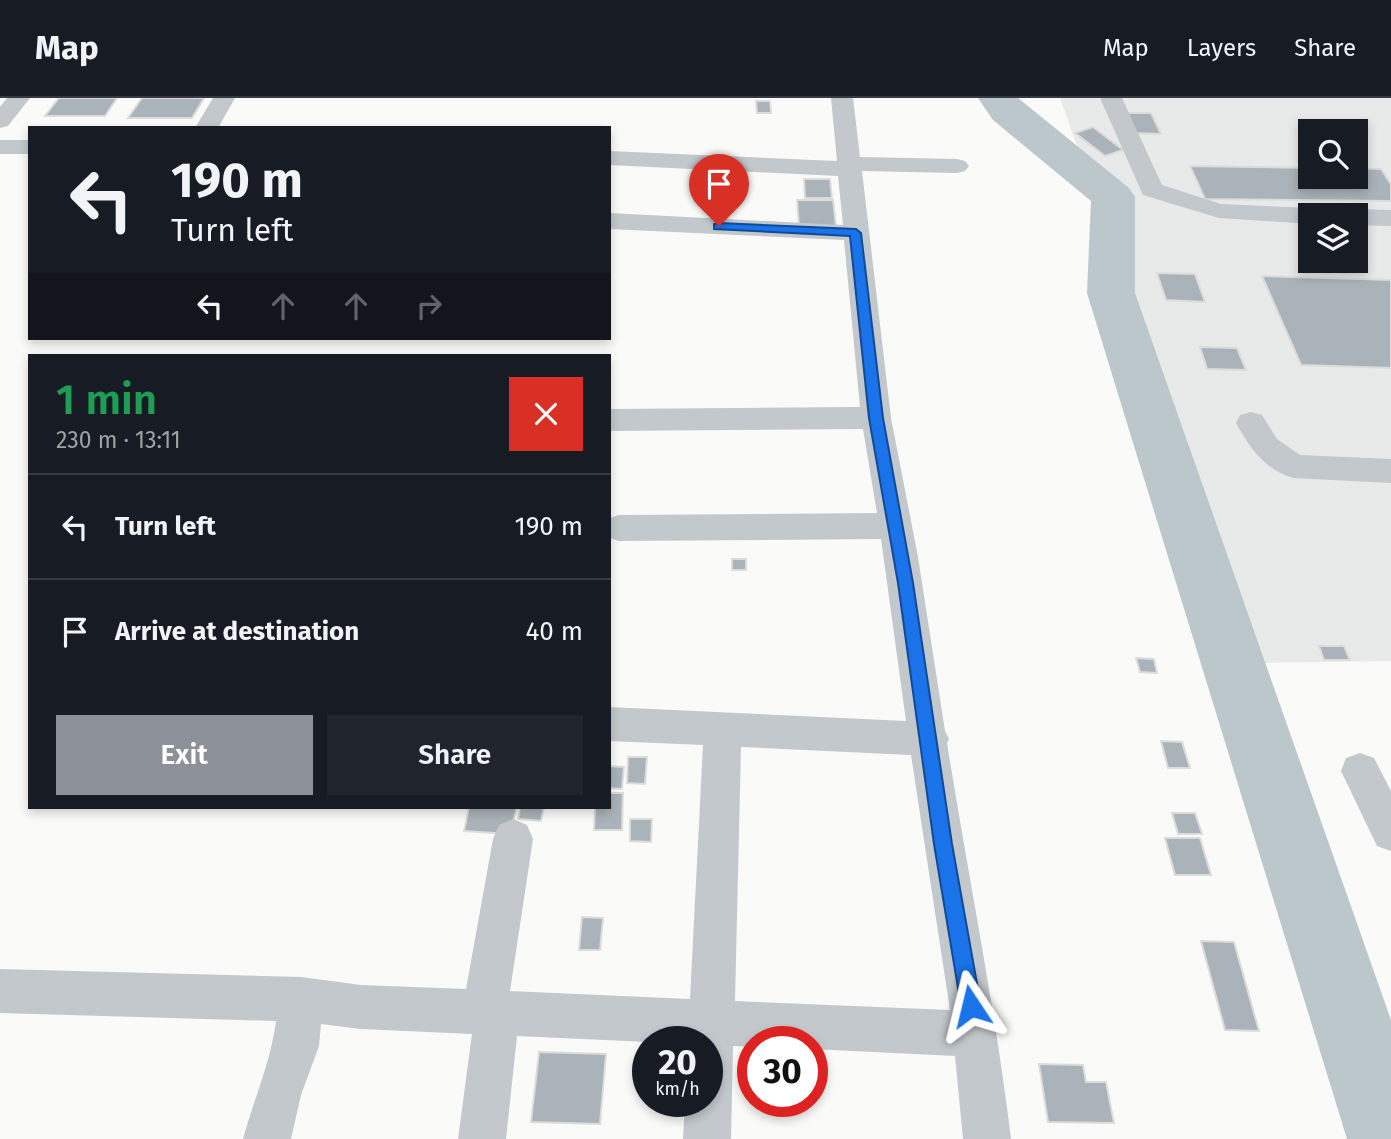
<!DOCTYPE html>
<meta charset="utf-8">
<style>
body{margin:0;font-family:"Fira Sans",sans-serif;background:#20242c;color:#f1f3f6;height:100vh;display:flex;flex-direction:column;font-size:26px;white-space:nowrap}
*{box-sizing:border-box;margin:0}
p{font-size:23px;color:#9ea1a6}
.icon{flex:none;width:38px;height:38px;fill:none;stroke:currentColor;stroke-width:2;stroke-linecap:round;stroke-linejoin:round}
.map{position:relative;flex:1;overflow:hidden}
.drawer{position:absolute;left:28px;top:256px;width:583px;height:455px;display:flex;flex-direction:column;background:#171b24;border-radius:0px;box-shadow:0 4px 10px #0003}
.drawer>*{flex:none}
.hud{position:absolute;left:28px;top:28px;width:583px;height:214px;border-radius:0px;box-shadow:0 4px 10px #0003;background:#171b24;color:#f1f3f6;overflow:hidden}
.buttons{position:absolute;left:1298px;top:21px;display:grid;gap:14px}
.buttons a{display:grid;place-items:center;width:70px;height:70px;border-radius:0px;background:#171b24;box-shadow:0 4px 10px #0003;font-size:35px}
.speed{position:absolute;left:632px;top:928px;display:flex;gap:14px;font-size:35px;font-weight:700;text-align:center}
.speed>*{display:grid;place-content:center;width:91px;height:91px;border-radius:50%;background:#171b24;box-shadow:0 4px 10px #0003;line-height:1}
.speed small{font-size:18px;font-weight:400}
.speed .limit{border:10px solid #d22;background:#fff;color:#111}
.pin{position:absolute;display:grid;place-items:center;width:60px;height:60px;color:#fff;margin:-72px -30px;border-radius:50% 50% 50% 0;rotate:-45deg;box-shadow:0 0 7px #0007}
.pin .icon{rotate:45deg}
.me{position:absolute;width:77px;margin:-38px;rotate:350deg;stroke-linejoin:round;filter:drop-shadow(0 0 5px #0008)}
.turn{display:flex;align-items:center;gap:24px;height:147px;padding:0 28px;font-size:32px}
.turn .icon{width:91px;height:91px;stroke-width:2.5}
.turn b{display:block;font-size:49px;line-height:60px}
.lanes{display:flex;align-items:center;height:66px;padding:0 28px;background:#0003;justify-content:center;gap:35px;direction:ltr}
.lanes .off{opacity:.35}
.round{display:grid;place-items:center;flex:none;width:74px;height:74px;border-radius:0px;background:#20242c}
.summary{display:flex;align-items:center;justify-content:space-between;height:119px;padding:0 28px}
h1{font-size:42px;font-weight:600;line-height:52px;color:#1e9e55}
.button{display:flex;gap:14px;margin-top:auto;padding:14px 28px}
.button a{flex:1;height:80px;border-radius:0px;background:#8c9099;color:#fff;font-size:28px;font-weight:600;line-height:80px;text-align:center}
.button a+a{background:#20242c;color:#f1f3f6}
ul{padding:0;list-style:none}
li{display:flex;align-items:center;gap:21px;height:105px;padding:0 28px;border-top:2px solid #363941}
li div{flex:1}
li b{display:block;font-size:26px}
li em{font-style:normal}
header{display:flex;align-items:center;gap:42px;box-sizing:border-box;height:98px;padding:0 35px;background:#171b24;border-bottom:2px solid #363941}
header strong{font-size:33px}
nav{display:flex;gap:38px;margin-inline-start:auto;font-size:24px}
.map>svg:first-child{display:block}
.built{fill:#e8e9e9;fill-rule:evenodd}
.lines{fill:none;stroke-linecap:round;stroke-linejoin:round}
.river{fill:#bbc7cb;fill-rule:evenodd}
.building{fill:#aab3b9;stroke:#dcdcda;stroke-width:2}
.minor{fill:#c3c8cc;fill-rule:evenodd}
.route{fill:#1a73e8;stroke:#114b97;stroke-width:2}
</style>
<header>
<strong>Map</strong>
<nav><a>Map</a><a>Layers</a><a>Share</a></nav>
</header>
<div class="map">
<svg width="1391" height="1041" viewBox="0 0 1391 1041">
<rect width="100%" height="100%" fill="#fafaf8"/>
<path class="built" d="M 1060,0 L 1391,0 L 1391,563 L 1259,565 ZM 1311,33 L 1356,33 L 1356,79 L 1311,79 ZM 1311,117 L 1356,117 L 1356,163 L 1311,163 Z"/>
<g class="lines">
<path class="river" d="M 978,0 L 1018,0 L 1129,90 L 1135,99 L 1135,195 L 1391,922 L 1391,1041 L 1347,1041 L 1087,195 L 1091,103 L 993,22 Z"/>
</g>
<path class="building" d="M 59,0 L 117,0 L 105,18 L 45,18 Z
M 142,0 L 204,0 L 192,20 L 128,20 Z
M 756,3 L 770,3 L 771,15 L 757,15 Z
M 1123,15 L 1151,15 L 1161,36 L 1132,35 Z
M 1093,29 L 1123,52 L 1105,58 L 1075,35 Z
M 1190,68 L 1311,70 L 1311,79 L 1356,79 L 1356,70 L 1381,71 L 1391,86 L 1391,103 L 1205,101 Z
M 804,81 L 830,81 L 832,100 L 805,100 Z
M 797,102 L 833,102 L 836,128 L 799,128 Z
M 1157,175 L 1195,176 L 1205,204 L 1166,202 Z
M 1262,178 L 1391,182 L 1391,270 L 1301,267 Z
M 1200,249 L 1237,250 L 1246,272 L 1207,271 Z
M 732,461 L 746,461 L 746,472 L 732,472 Z
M 1319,548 L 1344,548 L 1350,562 L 1324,562 Z
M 1136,560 L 1154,561 L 1157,575 L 1140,574 Z
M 1161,643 L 1182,644 L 1190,670 L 1168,670 Z
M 628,659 L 647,659 L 645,686 L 627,685 Z
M 609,668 L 624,669 L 622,691 L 609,690 Z
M 609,695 L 623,695 L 622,732 L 594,732 L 595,709 L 609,709 Z
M 469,709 L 517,709 L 510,736 L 464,733 Z
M 520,709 L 544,709 L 541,723 L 518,721 Z
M 1172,715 L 1195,715 L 1202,736 L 1178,736 Z
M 630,721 L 652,721 L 651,744 L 630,743 Z
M 1165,740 L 1200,740 L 1211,777 L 1175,777 Z
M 582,819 L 603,820 L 600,852 L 579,852 Z
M 1201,843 L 1234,844 L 1259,933 L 1225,932 Z
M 539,954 L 606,956 L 600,1026 L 531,1024 Z
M 1039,966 L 1083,967 L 1086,984 L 1106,984 L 1114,1025 L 1048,1024 Z"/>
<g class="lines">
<path class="minor" d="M 7,0 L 30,0 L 8,28 L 0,30 L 0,9 Z
M 213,0 L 235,0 L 218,30 L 195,30 Z
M 831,0 L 853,0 L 860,59 L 957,61 L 965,63 L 969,68 L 965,73 L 957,75 L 862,73 L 891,320 L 918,459 L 945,633 L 949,641 L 947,645 C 968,777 995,908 1011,1041 L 963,1041 L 955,958 L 812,951 L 812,943 L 752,943 L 752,949 L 733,948 L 731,1041 L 683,1041 L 685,1003 L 707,1003 L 707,943 L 648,944 L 517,938 L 506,1041 L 458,1041 L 472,936 L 361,931 L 321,926 L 319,948 L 301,997 L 291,1041 L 243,1041 C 254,1001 271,963 276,923 L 0,915 L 0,871 L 301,879 L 361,887 L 466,891 L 493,741 L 499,727 L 513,721 L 527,727 L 533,741 L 510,893 L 690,901 L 703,647 L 609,643 L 609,609 L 906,623 L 881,441 L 619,443 L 609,440 L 609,420 L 619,417 L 877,415 L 863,331 L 609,333 L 609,311 L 860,309 L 844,142 L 609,131 L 609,115 L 843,127 L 838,78 L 609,67 L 609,53 L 837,63 ZM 741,649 L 911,657 L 950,912 L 735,903 Z
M 1100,0 L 1122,0 L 1162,87 L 1221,106 L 1311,110 L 1320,113 L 1323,117 L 1311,117 L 1311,126 L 1219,120 L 1143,97 Z
M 0,42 L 30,42 L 30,56 L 0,56 Z
M 1356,111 L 1391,112 L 1391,128 L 1356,127 L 1356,117 L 1345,117 Z
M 1251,314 L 1262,317 L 1277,341 L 1300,357 L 1391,361 L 1391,385 L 1293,380 C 1264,371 1250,350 1236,325 L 1240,317 Z
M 1360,655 L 1374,660 L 1391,693 L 1391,753 L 1377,748 L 1341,673 L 1346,660 Z"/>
</g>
<path class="route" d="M 719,125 L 856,131 L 861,135 L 883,320 L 913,485 L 952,746 L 981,908 L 978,916 L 971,919 L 964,916 L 961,908 L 934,746 L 898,485 L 869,320 L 850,138 L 714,131 L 714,126 Z"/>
</svg>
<div class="buttons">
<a><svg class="icon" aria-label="search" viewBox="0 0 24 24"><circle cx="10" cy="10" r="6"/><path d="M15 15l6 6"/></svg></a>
<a><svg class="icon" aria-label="layers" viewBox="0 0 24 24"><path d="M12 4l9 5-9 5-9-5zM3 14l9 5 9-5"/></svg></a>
</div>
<div class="speed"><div>20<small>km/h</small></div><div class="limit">30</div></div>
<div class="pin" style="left:719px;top:128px;background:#d93025"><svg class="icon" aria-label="arrive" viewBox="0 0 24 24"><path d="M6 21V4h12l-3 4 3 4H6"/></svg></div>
<svg class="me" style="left:971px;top:908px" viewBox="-20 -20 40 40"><path d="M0-17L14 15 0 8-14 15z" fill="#1a73e8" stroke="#fff" stroke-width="4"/></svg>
<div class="hud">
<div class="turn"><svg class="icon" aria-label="left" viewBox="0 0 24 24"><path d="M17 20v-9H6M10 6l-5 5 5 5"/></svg><div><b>190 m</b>Turn left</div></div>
<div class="lanes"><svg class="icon" aria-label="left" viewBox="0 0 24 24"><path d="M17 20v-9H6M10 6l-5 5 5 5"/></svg><svg class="icon off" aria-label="ahead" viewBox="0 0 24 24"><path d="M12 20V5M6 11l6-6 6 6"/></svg><svg class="icon off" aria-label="ahead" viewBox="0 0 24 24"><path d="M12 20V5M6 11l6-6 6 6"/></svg><svg class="icon off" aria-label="right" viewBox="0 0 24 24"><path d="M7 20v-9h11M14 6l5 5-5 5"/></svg></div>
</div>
<section class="drawer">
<div class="summary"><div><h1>1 min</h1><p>230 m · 13:11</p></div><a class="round" style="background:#d93025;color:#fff"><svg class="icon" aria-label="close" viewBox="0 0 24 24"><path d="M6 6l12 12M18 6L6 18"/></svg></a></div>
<ul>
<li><svg class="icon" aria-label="left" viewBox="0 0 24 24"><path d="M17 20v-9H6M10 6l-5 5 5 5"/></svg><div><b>Turn left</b></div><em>190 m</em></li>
<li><svg class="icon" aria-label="arrive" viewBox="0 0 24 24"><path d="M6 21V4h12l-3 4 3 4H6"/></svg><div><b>Arrive at destination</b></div><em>40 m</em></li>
</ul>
<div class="button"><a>Exit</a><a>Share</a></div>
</section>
</div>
